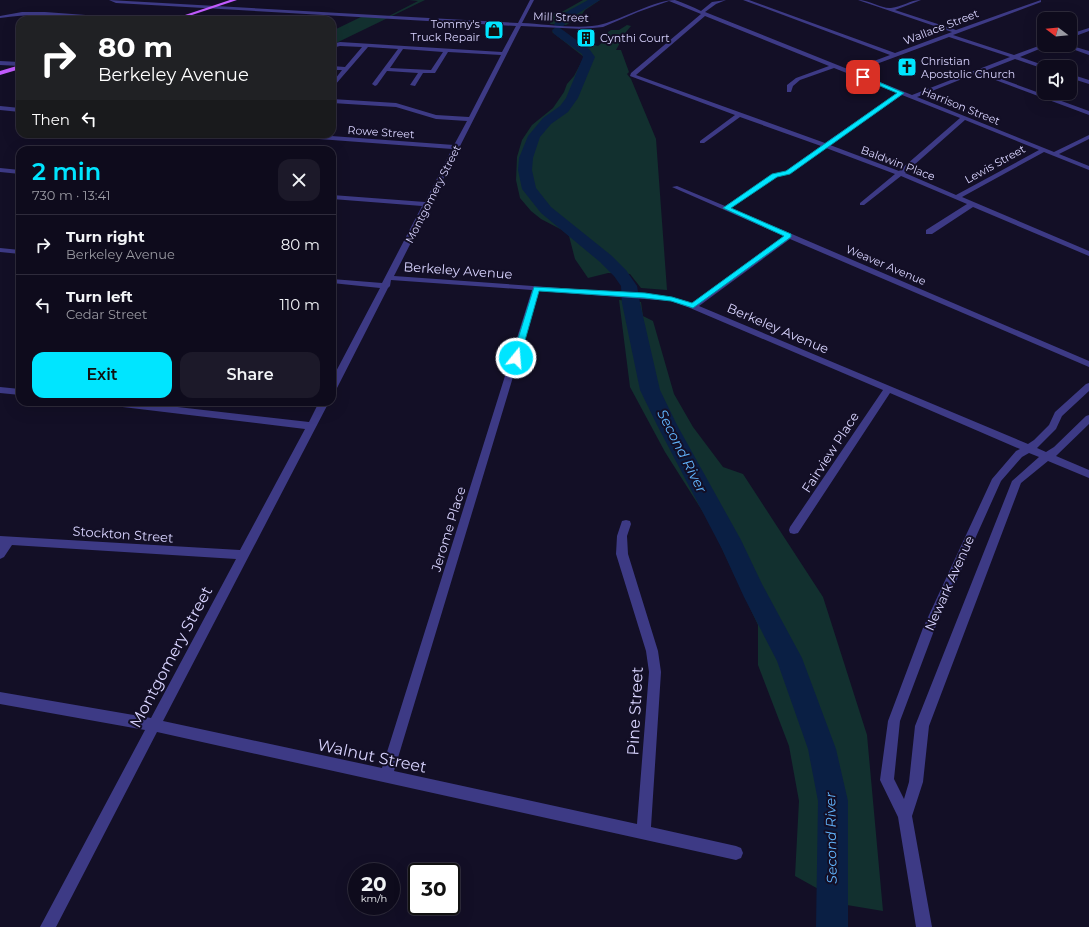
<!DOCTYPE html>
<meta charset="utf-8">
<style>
body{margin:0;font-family:Montserrat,sans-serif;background:#1c1929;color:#f1f3f6;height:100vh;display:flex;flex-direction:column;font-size:15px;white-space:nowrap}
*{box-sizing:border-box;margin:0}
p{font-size:13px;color:#9b9ba3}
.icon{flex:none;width:22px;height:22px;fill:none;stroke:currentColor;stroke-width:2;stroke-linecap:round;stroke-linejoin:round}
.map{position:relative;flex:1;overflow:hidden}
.details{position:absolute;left:16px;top:146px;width:320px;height:260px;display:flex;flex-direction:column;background:#0e0b1c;border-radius:12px;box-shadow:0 4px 16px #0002,0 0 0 1px #2e2b3b}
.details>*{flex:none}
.guide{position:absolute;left:16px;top:16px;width:320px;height:122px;border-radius:12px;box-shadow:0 4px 16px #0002,0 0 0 1px #2e2b3b;background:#202124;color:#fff;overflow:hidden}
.needle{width:26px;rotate:286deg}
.fabs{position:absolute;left:1037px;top:12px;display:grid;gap:8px}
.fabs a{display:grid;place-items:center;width:40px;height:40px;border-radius:8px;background:#0e0b1c;box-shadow:0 4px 16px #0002,0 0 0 1px #2e2b3b;font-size:20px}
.speed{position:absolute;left:348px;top:863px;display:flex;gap:8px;font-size:20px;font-weight:700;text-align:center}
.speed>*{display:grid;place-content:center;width:52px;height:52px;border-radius:50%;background:#0e0b1c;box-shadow:0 4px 16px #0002,0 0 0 1px #2e2b3b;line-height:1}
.speed small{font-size:10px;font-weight:400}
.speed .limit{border:2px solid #111;border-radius:6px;background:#fff;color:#111}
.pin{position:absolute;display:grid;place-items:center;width:34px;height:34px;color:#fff;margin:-17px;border-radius:8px;box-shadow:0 2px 6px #0006}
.me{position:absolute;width:44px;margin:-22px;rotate:17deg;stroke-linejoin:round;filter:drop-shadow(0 0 3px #0008)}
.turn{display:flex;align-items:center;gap:14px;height:84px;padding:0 16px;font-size:18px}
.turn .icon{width:52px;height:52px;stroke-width:2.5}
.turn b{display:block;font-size:28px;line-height:34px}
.then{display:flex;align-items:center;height:38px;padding:0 16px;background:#0003;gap:8px;font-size:15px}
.round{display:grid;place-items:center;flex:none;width:42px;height:42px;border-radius:12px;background:#1c1929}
.overview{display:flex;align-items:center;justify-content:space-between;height:68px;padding:0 16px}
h1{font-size:24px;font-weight:600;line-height:30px;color:#00e5ff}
.primary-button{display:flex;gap:8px;margin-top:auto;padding:8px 16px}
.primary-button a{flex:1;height:46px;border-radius:12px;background:#00e5ff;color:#111;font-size:16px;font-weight:600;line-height:46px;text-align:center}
.primary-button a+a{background:#1c1929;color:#f1f3f6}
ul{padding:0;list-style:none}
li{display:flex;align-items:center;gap:12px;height:60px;padding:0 16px;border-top:1px solid #2e2b3b}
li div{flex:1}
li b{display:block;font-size:15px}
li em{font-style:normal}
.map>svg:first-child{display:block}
.green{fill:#12302f}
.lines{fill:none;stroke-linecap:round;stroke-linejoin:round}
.river{fill:#0a1f44;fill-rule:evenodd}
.minor{fill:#3d3a85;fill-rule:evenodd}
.major{fill:#c25bff;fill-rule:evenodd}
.route{fill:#00e5ff;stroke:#0095a6}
.labels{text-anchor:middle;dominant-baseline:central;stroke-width:4;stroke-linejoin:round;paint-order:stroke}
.far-street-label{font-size:11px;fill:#d9d4ff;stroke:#130f26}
.far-poi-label{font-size:11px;fill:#d9d4ff;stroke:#130f26;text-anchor:start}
.street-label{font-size:13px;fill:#d9d4ff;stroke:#130f26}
.water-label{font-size:14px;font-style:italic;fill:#62b6ff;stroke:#130f26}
.near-street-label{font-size:16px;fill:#d9d4ff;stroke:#130f26}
</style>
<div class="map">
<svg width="1089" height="927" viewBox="0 0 1089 927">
<rect width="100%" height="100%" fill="#130f26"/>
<path class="green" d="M 409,0 L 425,0 L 332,45 L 332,31 L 363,16 L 389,16 L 418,1 Z
M 583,0 L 600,0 L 585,10 L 580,17 L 566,25 L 550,24 L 554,13 L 560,13 Z
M 627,25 L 631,26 L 626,32 L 616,50 L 621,50 L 629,72 L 627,74 L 631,79 L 656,139 L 667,290 L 641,288 L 630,274 L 608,273 L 588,278 L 575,259 L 569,236 L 562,230 L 541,219 L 531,211 L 520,198 L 516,180 L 517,157 L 522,140 L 532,125 L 553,108 L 564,92 L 567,84 L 574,76 L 584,57 L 552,32 L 554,30 L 562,30 L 577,41 L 598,46 L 607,39 L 608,32 L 611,30 L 619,30 Z
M 619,300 L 641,302 L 643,316 L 653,321 L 674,394 L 693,427 L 723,467 L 743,474 L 823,597 L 867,735 L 883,911 L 847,905 L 795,876 L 799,801 L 789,746 L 758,665 L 758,625 L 710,523 L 665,452 L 630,387 Z"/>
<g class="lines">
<path class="river" d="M 588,0 L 600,0 L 567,20 L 563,27 L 560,28 L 590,50 L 595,57 L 578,98 L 568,112 L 551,124 L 540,137 L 533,158 L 532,170 L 536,188 L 551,207 L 612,256 L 626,270 L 637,286 L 640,303 L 660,390 L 677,425 L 741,540 L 762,584 L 802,658 L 836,749 L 848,801 L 848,927 L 816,927 L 818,801 L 808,749 L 777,661 L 744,597 L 722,549 L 657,425 L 640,390 L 622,303 L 621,286 L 614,276 L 600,262 L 541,213 L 522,189 L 518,170 L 519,158 L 528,136 L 543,118 L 560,106 L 566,98 L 583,57 L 582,54 L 554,34 L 552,30 L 556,27 L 554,25 L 559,16 Z"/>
<path class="minor" d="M 109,0 L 518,23 L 530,0 L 534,0 L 522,23 C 544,24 583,30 603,24 C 621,19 656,0 675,0 C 684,3 693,7 701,11 L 712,2 L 726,0 L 716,4 L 705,12 L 850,70 L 890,55 L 743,0 L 749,0 L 895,53 L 952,32 L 858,0 C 869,0 882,9 891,8 C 902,7 910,0 921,0 L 895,10 L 956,30 L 1041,0 L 1041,2 L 953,35 L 1014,55 L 1044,44 L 1049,45 L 1020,57 L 1046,66 L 1047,67 L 1044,67 L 1044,69 L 1015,59 L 982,72 L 1089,111 L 1089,115 L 977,73 L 917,97 L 1054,152 L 1089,135 L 1089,139 L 1059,154 L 1089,166 L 1089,170 L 1044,152 L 962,197 L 1089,251 L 1089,256 L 973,207 L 932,234 L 926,234 L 926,230 L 967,204 L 901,176 L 864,205 L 860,205 L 860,203 L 895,174 L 826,148 L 790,173 L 777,177 L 731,208 L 1089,361 L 1089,367 L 790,239 L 699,306 L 1028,444 L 1034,440 L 1049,425 L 1055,412 L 1086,384 L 1089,383 L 1089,391 L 1062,416 L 1056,429 L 1037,448 L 1046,452 L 1054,447 L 1086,416 L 1089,415 L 1089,424 L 1056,456 L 1089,470 L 1089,478 L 1048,461 L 1021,483 L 929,726 L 923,782 L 912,816 L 932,927 L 916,927 L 898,817 L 880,780 L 888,721 L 923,628 L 992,479 L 1016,451 L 1020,449 L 890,393 L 798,533 L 794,534 L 790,533 L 789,530 L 790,527 L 883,390 L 690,308 L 671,301 L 539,291 L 394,771 L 637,824 L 649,672 L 646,651 L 616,554 L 617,536 L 622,521 L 626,520 L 630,521 L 631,524 L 627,536 L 628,554 L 658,651 L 661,672 L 651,827 L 736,846 L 741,848 L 743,853 L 741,858 L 736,860 L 157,732 L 56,927 L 40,927 L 145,730 L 0,704 L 0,692 L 151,718 L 236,559 L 12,545 L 4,557 L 0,559 L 0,536 L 240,550 L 305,429 L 106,405 L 101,402 L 134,402 L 309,422 L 319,402 L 329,402 L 163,721 L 382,768 L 532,290 L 391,280 L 390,286 L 388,288 L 337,388 L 332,391 L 332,379 L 380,288 L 332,283 L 332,279 L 382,283 L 422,206 L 332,199 L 332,195 L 425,202 L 452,149 L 279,136 L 276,134 L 304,134 L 454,145 L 467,121 L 436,119 L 396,107 L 332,103 L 332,99 L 396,103 L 436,115 L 469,117 L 501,55 L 448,52 L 435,73 L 423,73 L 415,86 L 410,85 L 418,73 L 387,71 L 377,85 L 375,86 L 372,84 L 398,49 L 368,47 L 335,85 L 332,83 L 342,70 L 332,70 L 332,66 L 345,67 L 362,47 L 340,46 L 332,48 L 332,44 L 340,42 L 502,52 L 516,26 L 116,3 ZM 669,1 L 701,14 L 631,73 L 630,76 L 735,115 L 700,141 L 700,143 L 704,143 L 740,117 L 821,146 L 786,171 L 773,175 L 725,206 L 677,186 L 672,187 L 784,236 L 692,303 L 672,297 L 645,294 L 394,276 L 521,26 L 583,29 L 603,27 L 638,12 ZM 705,16 L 829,66 L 796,78 L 787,85 L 787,92 L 791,92 L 793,86 L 800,80 L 834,68 L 897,93 L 825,143 L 636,75 ZM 949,37 L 1010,57 L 912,95 L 855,72 ZM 403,49 L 443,52 L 431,70 L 390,68 ZM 902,95 L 960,118 L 899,171 L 830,145 ZM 965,120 L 1039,150 L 956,195 L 905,173 ZM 1029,453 L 1039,457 L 1012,481 L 915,726 L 909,782 L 904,799 L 894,779 L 900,721 L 935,628 L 1001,481 L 1022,457 Z
M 22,12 L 45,12 L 140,19 L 142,20 C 95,20 47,10 0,18 L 0,16 Z
M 1089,28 L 1089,31 L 1070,38 L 1070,34 Z
M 1061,45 L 1069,45 L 1089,51 L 1089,55 Z
M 0,61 L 20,62 L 20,66 L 0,65 Z
M 1070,74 L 1089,80 L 1089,84 L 1070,78 Z
M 0,106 L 20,108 L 20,112 L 0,110 Z
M 0,168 L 20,170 L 20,174 L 0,172 Z
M 0,248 L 20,250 L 20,254 L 0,252 Z
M 0,387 L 20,389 L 20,395 L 0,393 Z"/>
<path class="major" d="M 230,0 L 237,0 L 177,20 L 170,20 Z
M 20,65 L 20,69 L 0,75 L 0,71 Z"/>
</g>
<path class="route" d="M 861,76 L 865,76 L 904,93 L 790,174 L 777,177 L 731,208 L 791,234 L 791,237 L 693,308 L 671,301 L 645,298 L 539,291 L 520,358 L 519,360 L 513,360 L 512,358 L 534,287 L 645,293 L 672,297 L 692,303 L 784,236 L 723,208 L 772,174 L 786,171 L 897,93 L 861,78 Z"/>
<defs>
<symbol id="shop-square" viewBox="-11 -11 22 22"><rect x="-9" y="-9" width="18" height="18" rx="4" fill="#00e5ff" stroke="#130f26"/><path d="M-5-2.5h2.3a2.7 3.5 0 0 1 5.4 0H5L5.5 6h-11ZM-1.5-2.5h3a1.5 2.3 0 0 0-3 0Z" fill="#111"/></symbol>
<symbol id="building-square" viewBox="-11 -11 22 22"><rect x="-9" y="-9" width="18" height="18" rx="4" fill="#00e5ff" stroke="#130f26"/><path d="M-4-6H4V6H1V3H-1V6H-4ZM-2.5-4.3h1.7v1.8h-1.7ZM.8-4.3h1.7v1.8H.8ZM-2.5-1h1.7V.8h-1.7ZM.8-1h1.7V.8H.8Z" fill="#111"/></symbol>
<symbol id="church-square" viewBox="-11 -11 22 22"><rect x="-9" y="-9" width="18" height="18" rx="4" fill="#00e5ff" stroke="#130f26"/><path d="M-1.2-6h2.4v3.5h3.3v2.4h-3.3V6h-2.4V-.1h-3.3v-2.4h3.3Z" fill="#111"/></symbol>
</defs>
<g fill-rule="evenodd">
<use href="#shop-square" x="483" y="19" width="22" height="22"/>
<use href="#building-square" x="575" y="27" width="22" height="22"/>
<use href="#church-square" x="896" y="56" width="22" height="22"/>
</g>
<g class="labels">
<g class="far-street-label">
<text transform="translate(561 17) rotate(2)">Mill Street</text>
<text transform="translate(941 27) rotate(-21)">Wallace Street</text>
<text transform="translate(961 106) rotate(22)">Harrison Street</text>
<text transform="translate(381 132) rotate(4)">Rowe Street</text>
<text transform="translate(898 163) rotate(21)">Baldwin Place</text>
<text transform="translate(995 164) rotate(-29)">Lewis Street</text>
<text transform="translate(433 194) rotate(-63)">Montgomery Street</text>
<text transform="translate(886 265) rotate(23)">Weaver Avenue</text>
</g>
<g class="far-poi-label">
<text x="480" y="24" text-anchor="end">Tommy's<tspan x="480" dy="13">Truck Repair</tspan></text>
<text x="600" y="38">Cynthi Court</text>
<text x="921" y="61">Christian<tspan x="921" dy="13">Apostolic Church</tspan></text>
</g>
<g class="street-label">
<text transform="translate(458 270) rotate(4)">Berkeley Avenue</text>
<text transform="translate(778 328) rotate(23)">Berkeley Avenue</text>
<text transform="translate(830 452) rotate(-57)">Fairview Place</text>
<text transform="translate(448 529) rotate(-73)">Jerome Place</text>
<text transform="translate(123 534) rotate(4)">Stockton Street</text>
<text transform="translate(949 583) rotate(-66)">Newark Avenue</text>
</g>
<g class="water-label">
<text transform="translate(682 451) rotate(63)">Second River</text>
<text transform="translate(831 838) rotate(-91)">Second River</text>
</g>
<g class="near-street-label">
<text transform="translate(171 657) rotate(-62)">Montgomery Street</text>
<text transform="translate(635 711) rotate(-87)">Pine Street</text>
<text transform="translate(372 756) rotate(12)">Walnut Street</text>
</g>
</g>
</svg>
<div class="fabs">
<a><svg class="needle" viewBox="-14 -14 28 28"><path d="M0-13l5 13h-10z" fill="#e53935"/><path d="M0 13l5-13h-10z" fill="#9b9ba3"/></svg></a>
<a><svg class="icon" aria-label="sound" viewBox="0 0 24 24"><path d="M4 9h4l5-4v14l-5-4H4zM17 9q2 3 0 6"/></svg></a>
</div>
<div class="speed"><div>20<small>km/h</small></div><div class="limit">30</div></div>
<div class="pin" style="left:863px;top:77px;background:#d93025"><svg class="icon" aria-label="arrive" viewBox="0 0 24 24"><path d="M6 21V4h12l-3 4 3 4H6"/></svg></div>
<svg class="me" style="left:516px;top:358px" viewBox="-20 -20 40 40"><circle r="17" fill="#00e5ff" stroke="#fff" stroke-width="3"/><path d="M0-11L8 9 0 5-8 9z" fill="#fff"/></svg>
<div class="guide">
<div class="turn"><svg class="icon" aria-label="right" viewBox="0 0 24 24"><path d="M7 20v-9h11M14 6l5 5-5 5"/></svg><div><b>80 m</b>Berkeley Avenue</div></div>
<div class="then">Then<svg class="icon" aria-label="left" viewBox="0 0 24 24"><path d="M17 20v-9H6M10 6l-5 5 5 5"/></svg></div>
</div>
<section class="details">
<div class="overview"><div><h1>2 min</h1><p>730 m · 13:41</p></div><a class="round"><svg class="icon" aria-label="close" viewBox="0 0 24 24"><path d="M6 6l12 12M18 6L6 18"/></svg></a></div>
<ul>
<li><svg class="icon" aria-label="right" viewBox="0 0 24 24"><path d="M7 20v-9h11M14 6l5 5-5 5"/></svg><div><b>Turn right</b><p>Berkeley Avenue</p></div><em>80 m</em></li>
<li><svg class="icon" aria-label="left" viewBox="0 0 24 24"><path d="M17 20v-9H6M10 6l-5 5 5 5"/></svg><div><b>Turn left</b><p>Cedar Street</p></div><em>110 m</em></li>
</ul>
<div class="primary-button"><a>Exit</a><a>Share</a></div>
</section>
</div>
